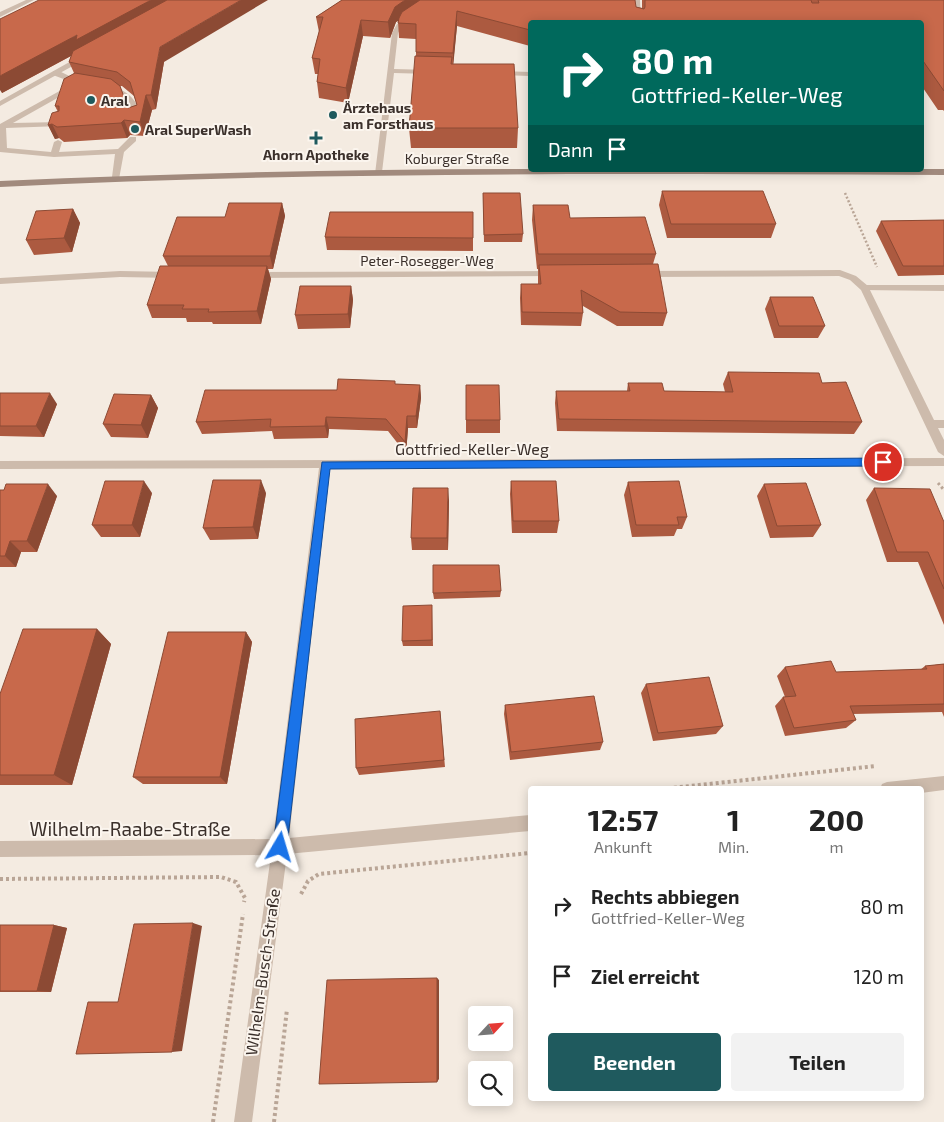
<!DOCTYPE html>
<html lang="de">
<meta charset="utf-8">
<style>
body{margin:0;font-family:"Exo 2",sans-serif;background:#f2f2f2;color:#222;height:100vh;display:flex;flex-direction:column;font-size:19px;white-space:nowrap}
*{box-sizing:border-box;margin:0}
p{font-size:16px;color:#767676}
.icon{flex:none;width:28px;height:28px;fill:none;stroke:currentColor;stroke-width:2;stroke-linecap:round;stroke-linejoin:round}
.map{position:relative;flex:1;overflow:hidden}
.panel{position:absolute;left:528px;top:786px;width:396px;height:315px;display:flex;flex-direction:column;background:#fff;border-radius:5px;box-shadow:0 2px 12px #0003}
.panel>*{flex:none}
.guide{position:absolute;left:528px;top:20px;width:396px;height:152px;border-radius:5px;box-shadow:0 2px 12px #0003;background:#00695c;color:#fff;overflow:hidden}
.needle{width:32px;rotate:64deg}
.controls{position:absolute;left:468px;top:1006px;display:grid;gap:10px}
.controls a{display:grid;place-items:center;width:45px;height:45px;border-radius:5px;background:#fff;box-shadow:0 2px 12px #0003;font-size:25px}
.pin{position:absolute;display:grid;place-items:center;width:42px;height:42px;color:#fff;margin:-21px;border:2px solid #fff;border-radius:50%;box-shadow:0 1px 5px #0007}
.me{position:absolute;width:55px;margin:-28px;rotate:7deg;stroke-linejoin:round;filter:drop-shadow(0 0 4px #0008)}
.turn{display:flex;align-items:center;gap:18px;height:105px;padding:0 20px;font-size:22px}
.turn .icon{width:65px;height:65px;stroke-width:2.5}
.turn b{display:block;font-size:35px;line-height:42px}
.then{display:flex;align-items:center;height:48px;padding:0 20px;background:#0003;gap:10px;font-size:19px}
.eta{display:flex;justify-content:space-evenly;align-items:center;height:85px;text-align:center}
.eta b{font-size:30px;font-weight:700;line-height:35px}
.button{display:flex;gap:10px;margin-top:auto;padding:10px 20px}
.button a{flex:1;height:58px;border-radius:5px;background:#1f5a5e;color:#fff;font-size:20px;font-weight:700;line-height:58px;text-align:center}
.button a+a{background:#f2f2f2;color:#222}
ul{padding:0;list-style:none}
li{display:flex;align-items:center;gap:15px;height:70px;padding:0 20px}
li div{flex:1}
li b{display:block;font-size:19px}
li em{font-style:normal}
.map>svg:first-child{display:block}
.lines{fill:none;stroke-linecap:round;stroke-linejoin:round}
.path-far2{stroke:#b9a596;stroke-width:2.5;stroke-dasharray:2 2;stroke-linecap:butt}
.path-far1{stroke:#b9a596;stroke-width:3;stroke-dasharray:2.5 2.5;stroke-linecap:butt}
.path{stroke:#b9a596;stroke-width:4;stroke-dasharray:3 3;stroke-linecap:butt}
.lane{fill:#cdbbac;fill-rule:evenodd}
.street{fill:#cdbbac;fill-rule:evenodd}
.secondary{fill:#a18a7d;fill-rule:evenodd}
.wall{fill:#ac5a40;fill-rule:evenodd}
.shaded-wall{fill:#8c4a34}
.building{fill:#c8694b;stroke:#8c4a34}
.route{fill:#1a73e8;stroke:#114b97}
.poi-dot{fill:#1f5a5e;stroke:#fbf5ee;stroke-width:2}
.labels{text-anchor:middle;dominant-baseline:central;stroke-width:4;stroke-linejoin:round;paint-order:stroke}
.far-poi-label{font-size:14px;font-weight:bold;fill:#3b302b;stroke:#fbf5ee;text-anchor:start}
.far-street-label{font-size:14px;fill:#3b302b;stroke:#fbf5ee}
.street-label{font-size:16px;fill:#3b302b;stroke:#fbf5ee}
.near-street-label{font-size:19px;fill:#3b302b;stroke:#fbf5ee}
</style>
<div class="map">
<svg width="944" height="1122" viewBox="0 0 944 1122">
<rect width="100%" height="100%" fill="#f4ebe1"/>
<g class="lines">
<path class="path-far2" d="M 845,193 L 877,267"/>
<path class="path-far1" d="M 938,483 L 944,490"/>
<path class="path" d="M 662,789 L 876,766
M 0,879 L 221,877 L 236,882 L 245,898 L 244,902
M 301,894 L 308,881 L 319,874 L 530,853
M 213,1122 L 243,914
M 274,1122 L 287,1009"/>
<path class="lane" d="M 53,71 L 59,71 L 84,83 L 13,123 L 61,122 L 65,124 L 61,126 L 6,128 L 7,148 L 51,152 L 54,142 L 58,140 L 62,142 L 59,152 L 118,149 L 130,137 L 136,137 L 136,141 L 124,152 L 119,179 L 112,177 L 115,154 L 54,157 L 0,152 L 0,124 L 74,83 L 53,75 Z
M 104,86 C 123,85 143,102 140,121 L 133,119 C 128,101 123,94 104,90 Z
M 865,285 L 944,285 L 944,291 L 862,290 L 860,288 Z"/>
<path class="street" d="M 26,0 L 34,0 L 0,17 L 0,12 Z
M 432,0 L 439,0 L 402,26 L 398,33 L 394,69 L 430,70 L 434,72 L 430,74 L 394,73 L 382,172 L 375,174 L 392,33 L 397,24 Z
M 634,0 L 640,0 L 641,22 L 635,22 Z
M 82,55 L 89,57 L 0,106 L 0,101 Z
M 495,71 L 530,72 L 530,76 L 498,75 L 495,75 Z
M 840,270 L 856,276 L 868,286 L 934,420 L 944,420 L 944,428 L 938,428 L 944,440 L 944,456 L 938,452 L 861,290 L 850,280 L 839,276 L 644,277 L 639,274 L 644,271 Z
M 120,271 L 174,272 L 179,275 L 174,278 L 120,277 L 0,284 L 0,278 Z
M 554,271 L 559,274 L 557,276 L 254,278 L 249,275 L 254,272 Z
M 944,458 L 944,466 L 330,468 L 289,838 L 530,815 L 530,831 L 287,854 L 252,1122 L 234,1122 L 271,855 L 0,857 L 0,841 L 273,839 L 319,468 L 0,469 L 0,461 Z
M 944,776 L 944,790 L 921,793 L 921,789 L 880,789 L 882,784 L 887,782 Z"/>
<path class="secondary" d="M 530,169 L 944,169 L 944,175 C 629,174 315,171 0,187 L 0,181 C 177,173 353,169 530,169 Z"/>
</g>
<path class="wall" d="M 342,0 L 636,7 L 642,8 L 642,0 L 944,0 L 944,111 L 943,110 L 938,110 L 921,85 L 921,22 L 530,22 L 530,46 L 457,26 L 453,64 L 518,128 L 517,148 L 411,148 L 409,128 L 416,56 L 416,39 L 399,38 L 398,21 L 396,22 L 390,38 L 363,36 L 348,103 L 319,98 L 317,82 L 318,74 L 315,74 L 312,58 L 319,32 L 316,17 Z
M 0,19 L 164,62 L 156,109 L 152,110 L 145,136 L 130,135 L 127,138 L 64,142 L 59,138 L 55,139 L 48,125 L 58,112 L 55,106 L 74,73 L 69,62 L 71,56 L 2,93 ZM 120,86 L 122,86 L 134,96 L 137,105 L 128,108 Z
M 662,191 L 776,224 L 771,238 L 667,238 L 659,205 Z
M 483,193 L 523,234 L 522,242 L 484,242 Z
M 282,203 L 285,216 L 273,269 L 268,269 L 271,279 L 261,324 L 213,324 L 212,322 L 187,322 L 186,318 L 152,318 L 147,305 L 168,266 L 163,256 L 225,217 Z
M 533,205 L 570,218 L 656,254 L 653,264 L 667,313 L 663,326 L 617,326 L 583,306 L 583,313 L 581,326 L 521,325 L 520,298 L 521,284 L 538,284 L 538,269 L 537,269 L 532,220 Z
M 73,209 L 80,223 L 72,252 L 34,255 L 26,240 Z
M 473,212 L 473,251 L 327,250 L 325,237 Z
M 944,220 L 944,275 L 898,276 L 876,231 L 881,221 Z
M 351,286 L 353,300 L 350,328 L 298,329 L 295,315 Z
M 770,297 L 825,326 L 818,338 L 774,338 L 765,309 Z
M 728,372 L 822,383 L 862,422 L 854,434 L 557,431 L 555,403 L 556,391 L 627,391 L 628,383 L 664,391 L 725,392 L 723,384 Z
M 395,381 L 395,384 L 420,385 L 421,398 L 417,428 L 408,428 L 406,454 L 388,431 L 329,429 L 328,438 L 274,439 L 272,431 L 202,434 L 196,422 L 337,390 Z
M 466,385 L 500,420 L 500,433 L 466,433 Z
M 0,393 L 57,404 L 44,437 L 0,436 Z
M 151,395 L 158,408 L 148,438 L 111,437 L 103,424 Z
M 511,481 L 559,521 L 557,533 L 512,533 L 510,494 Z
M 628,482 L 687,517 L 682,529 L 677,529 L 674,536 L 632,537 L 624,495 Z
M 764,484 L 821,525 L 813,537 L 770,538 L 757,496 Z
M 874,488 L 944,522 L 944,625 L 918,562 L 887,562 L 866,500 Z
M 0,490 L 57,496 L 37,552 L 21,552 L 16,567 L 0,567 Z
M 152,493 L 140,537 L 101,537 L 92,525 Z
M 266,493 L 258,539 L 210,540 L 203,528 Z
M 449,500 L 448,550 L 412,550 L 411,538 Z
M 501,591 L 500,597 L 434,599 L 433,593 Z
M 432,610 L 433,646 L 403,646 L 402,641 Z
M 97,629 L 111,644 L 72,785 L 0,785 L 0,694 Z
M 246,632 L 252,642 L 227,784 L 143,784 L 133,777 Z
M 944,664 L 944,717 L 942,712 L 853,714 L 856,720 L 846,728 L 785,736 L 775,706 L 783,697 L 785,697 L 777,676 L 785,667 L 836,672 L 920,670 L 925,666 Z
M 646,684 L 723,726 L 716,734 L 653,741 L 641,693 Z
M 505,705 L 603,742 L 600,750 L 510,760 L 504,714 Z
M 440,711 L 445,767 L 359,775 L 356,768 Z
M 0,925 L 54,925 L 67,928 L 51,992 L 0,992 Z"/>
<path class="shaded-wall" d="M 151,0 L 181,0 L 80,51 L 2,93 L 0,90 L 0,76 L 77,35 Z
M 241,0 L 268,0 L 164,62 L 156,109 L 151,95 L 160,47 Z
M 405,0 L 429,0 L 396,22 L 390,38 L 388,22 L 395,7 Z
M 457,11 L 457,26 L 453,68 L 453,53 Z
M 361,20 L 363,36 L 348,103 L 346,88 Z
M 146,95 L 152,110 L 145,136 L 140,122 Z
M 124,120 L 130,135 L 127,138 L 121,123 Z
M 52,124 L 59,138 L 55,139 L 48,125 Z
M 282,203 L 285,216 L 273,269 L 270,256 Z
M 73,209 L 80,223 L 72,252 L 64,238 Z
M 267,266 L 271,279 L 261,324 L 257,311 Z
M 351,286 L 353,300 L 350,328 L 348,314 Z
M 420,385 L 421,398 L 417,428 L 416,416 Z
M 50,393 L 57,404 L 44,437 L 36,426 Z
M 151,395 L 158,408 L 148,438 L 141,425 Z
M 407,416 L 408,428 L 406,454 L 405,442 Z
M 326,417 L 329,429 L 328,438 L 325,426 Z
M 261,480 L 266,493 L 258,539 L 253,527 Z
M 144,481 L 152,493 L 140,537 L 132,525 Z
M 48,484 L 57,496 L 37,552 L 27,541 Z
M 448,488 L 449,500 L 448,550 L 447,538 Z
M 10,541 L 21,552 L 16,567 L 5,556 Z
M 97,629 L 111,644 L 72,785 L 54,775 Z
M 246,632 L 252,642 L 227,784 L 220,777 Z
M 193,923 L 202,926 L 182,1051 L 172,1052 Z
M 54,925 L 67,928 L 51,992 L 37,991 Z
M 437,978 L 439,980 L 439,1079 L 437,1082 Z"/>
<path class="building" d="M 39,0 L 151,0 L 76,40 L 77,35 L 0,76 L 0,19 Z
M 167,0 L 241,0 L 160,47 L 151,95 L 146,95 L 140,122 L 124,120 L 121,123 L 57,127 L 52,124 L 48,125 L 52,113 L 59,111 L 59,106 L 55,106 L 64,79 L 75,73 L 111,79 L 120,86 L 128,108 L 137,105 L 130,82 L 117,72 L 69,62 L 73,51 Z
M 342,0 L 405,0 L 395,7 L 388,22 L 361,20 L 346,88 L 317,82 L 320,59 L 312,58 L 323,17 L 316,17 Z
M 420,0 L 635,0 L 636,7 L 644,9 L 645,7 L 645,0 L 811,0 L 812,3 L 819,3 L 818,0 L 944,0 L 944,91 L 921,58 L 921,22 L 530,22 L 530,30 L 457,11 L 453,53 L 416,52 L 416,24 L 398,23 L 399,18 L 402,12 Z
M 415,56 L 452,57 L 451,64 L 514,64 L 518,128 L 409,128 Z
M 662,191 L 763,191 L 776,224 L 671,224 Z
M 483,193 L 520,193 L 523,234 L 484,235 Z
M 229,203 L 282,203 L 270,256 L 163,256 L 177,217 L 225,217 Z
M 533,205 L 568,205 L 570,218 L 645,217 L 656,254 L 538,254 Z
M 73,209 L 64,238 L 26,240 L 36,211 Z
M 330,212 L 473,212 L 473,238 L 325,237 Z
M 944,220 L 944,266 L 903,266 L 881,221 Z
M 658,264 L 667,313 L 620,312 L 581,290 L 583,313 L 522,312 L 521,284 L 541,284 L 539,265 Z
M 160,266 L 267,266 L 257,311 L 208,312 L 209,309 L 182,309 L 184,305 L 147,305 Z
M 300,286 L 351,286 L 348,314 L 295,315 Z
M 770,297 L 813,297 L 825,326 L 779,326 Z
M 728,372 L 819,373 L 822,383 L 846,382 L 862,422 L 559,419 L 556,391 L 630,391 L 628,383 L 662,383 L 664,391 L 733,392 Z
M 338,379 L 395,381 L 395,384 L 420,385 L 416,416 L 407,416 L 405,442 L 386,419 L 326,417 L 325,426 L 270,427 L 271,419 L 196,422 L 205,390 L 337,390 Z
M 466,385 L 499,385 L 500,420 L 466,420 Z
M 0,393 L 50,393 L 36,426 L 0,426 Z
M 114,394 L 151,395 L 141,425 L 103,424 Z
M 213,480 L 261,480 L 253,527 L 203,528 Z
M 105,481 L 144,481 L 132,525 L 92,525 Z
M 511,481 L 556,481 L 559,521 L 513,521 Z
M 679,481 L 687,517 L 677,517 L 679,525 L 636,525 L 628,482 Z
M 806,483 L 821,525 L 777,526 L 764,484 Z
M 6,484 L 48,484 L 27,541 L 10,541 L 5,556 L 0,556 L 0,490 L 4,490 Z
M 413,488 L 448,488 L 447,538 L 411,538 Z
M 874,488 L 930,489 L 944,522 L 944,589 L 928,552 L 897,552 Z
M 433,565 L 499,565 L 501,591 L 433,593 Z
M 432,605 L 432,640 L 402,641 L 403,606 Z
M 23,629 L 97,629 L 54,775 L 0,775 L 0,694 Z
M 168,632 L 246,632 L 220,777 L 133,777 Z
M 831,661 L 836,672 L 927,669 L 925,666 L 944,664 L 944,704 L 850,706 L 856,720 L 794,728 L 783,697 L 796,696 L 785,667 Z
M 709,677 L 723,726 L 658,733 L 646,684 Z
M 594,696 L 603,742 L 511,752 L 505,705 Z
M 440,711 L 444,760 L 356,768 L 355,719 Z
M 193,923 L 172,1052 L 76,1054 L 88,1002 L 118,1002 L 134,924 Z
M 0,925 L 54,925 L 37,991 L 0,991 Z
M 437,978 L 437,1082 L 319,1084 L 327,980 Z"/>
<path class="route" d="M 883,458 L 888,462 L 883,466 L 330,469 L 287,847 L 285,852 L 280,854 L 275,852 L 273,847 L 322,462 Z"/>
<g class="poi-dot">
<circle cx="91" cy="100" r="5"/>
<circle cx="333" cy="115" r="5"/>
<circle cx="135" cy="129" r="5"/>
<path d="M313.5 130.5h5v5h5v5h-5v5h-5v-5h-5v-5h5z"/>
</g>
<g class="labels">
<g class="far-poi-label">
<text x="101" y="100">Aral</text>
<text x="343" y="107">Ärztehaus<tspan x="343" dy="16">am Forsthaus</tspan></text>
<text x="145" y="129">Aral SuperWash</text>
<text x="316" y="154" text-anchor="middle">Ahorn Apotheke</text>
</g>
<g class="far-street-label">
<text x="457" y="158">Koburger Straße</text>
<text x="427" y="260">Peter-Rosegger-Weg</text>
</g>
<g class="street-label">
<text x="472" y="448">Gottfried-Keller-Weg</text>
<text transform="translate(262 972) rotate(-82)">Wilhelm-Busch-Straße</text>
</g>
<g class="near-street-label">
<text x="130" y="828">Wilhelm-Raabe-Straße</text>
</g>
</g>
</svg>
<div class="controls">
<a><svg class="needle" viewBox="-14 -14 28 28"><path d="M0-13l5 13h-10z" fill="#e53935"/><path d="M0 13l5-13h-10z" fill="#767676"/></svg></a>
<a><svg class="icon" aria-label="search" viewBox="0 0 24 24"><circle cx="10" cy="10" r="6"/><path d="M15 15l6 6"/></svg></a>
</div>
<div class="pin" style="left:883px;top:462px;background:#d93025"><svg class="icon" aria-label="arrive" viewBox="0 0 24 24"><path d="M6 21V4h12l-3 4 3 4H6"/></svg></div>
<svg class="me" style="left:280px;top:847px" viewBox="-20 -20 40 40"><path d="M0-17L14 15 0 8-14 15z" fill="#1a73e8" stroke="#fff" stroke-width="4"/></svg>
<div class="guide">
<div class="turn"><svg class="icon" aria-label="right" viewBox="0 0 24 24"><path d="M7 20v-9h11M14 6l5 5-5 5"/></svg><div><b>80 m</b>Gottfried-Keller-Weg</div></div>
<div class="then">Dann<svg class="icon" aria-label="arrive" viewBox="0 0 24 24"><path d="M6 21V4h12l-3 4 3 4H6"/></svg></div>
</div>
<section class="panel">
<div class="eta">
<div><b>12:57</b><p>Ankunft</p></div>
<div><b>1</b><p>Min.</p></div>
<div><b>200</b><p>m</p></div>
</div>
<ul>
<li><svg class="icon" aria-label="right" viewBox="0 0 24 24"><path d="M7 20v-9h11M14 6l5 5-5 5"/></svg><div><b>Rechts abbiegen</b><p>Gottfried-Keller-Weg</p></div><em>80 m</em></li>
<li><svg class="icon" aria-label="arrive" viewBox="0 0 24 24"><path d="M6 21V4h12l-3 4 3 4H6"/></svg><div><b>Ziel erreicht</b></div><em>120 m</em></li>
</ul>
<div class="button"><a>Beenden</a><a>Teilen</a></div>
</section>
</div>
